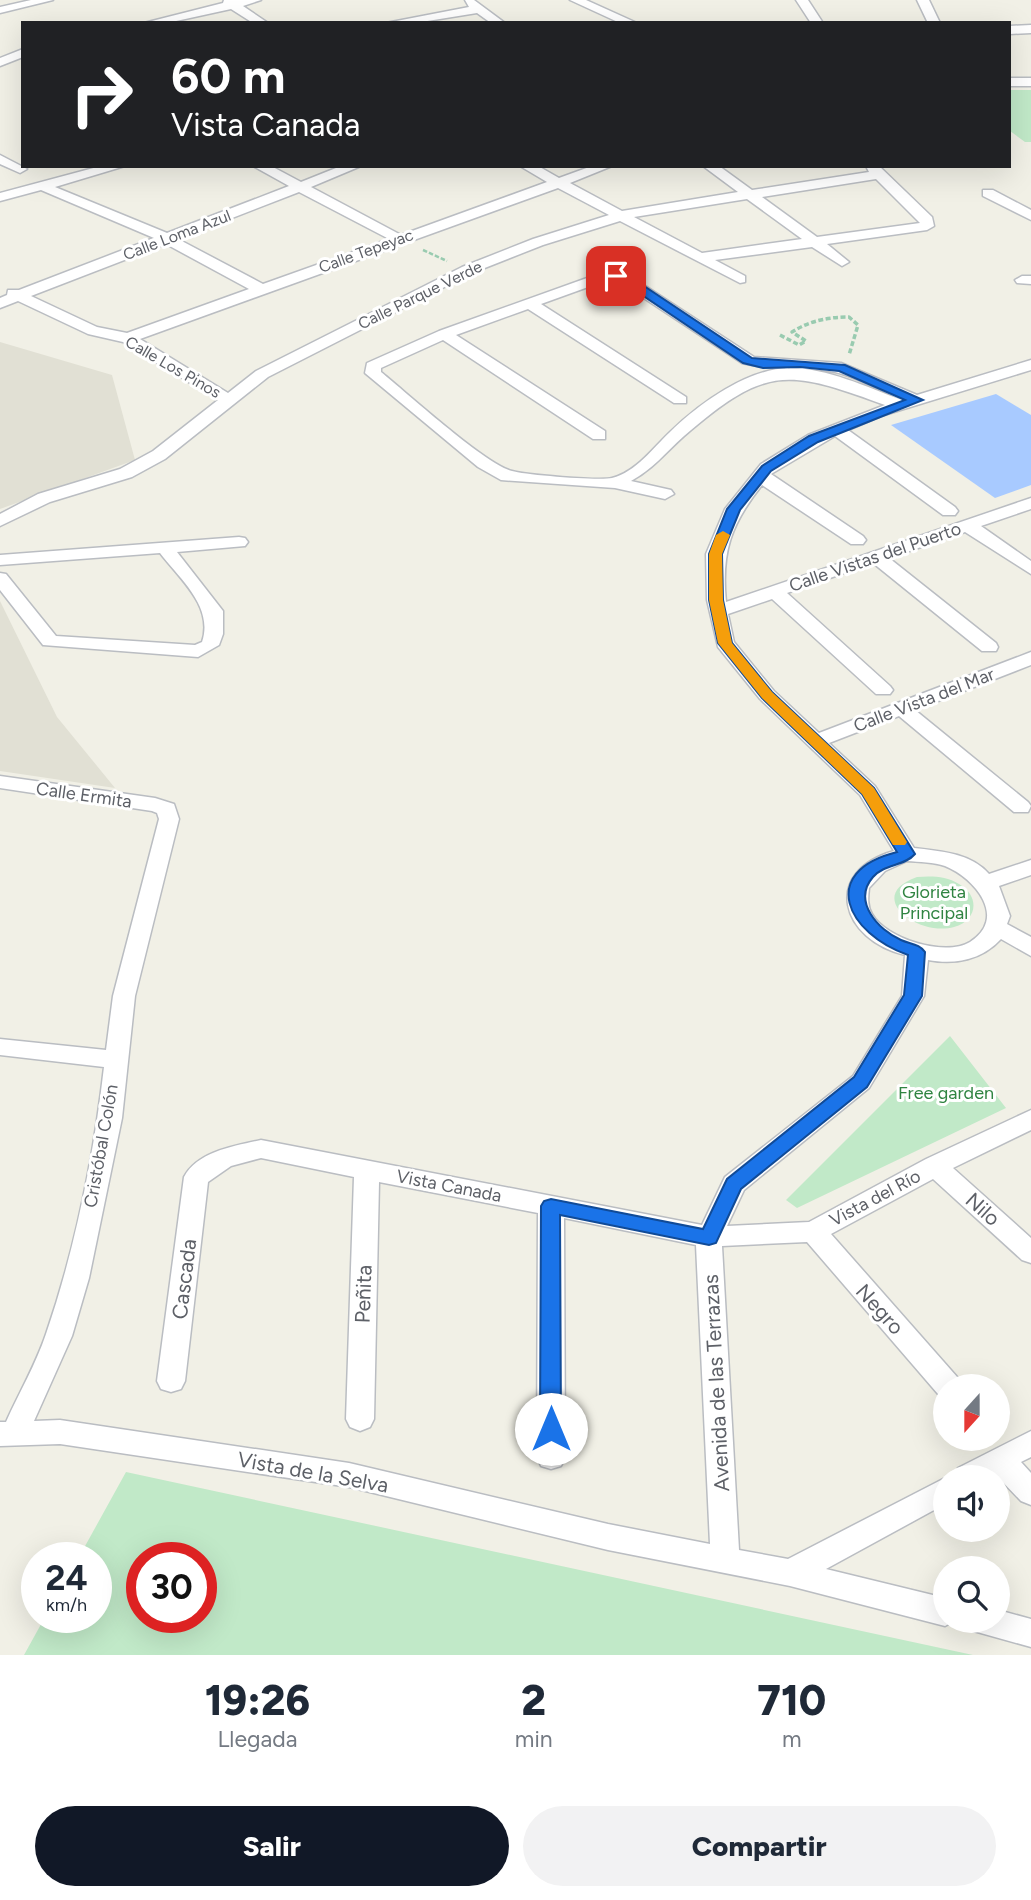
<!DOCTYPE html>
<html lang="es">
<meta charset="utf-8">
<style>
body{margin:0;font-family:Figtree,sans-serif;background:#f2f2f3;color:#1f2937;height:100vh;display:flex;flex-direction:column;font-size:26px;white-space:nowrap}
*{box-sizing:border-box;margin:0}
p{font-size:23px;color:#747a83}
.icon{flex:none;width:38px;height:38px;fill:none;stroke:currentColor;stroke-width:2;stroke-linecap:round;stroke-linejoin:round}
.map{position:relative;height:1655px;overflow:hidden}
.side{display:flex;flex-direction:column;background:#fff;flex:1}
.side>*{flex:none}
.top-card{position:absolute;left:21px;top:21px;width:990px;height:147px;border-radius:0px;box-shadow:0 7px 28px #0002;background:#202124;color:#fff;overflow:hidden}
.needle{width:46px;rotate:201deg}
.fabs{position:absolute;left:933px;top:1374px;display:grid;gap:14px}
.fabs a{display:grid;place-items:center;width:77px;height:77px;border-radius:50%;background:#fff;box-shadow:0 7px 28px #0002;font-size:35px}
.speed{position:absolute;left:21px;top:1542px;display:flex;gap:14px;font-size:35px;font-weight:700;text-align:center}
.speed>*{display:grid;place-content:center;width:91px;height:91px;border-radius:50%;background:#fff;box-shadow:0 7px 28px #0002;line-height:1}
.speed small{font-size:18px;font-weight:400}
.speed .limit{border:10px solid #d22;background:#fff;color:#111}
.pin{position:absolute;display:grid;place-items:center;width:60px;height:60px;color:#fff;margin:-30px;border-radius:14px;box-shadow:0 4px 10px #0006}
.me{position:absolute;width:77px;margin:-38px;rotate:0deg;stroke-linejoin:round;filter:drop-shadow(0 0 5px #0008)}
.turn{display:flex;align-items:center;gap:24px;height:147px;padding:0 35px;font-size:32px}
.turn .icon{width:91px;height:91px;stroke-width:2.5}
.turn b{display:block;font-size:49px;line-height:60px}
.eta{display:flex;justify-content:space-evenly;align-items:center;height:119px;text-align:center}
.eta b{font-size:42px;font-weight:800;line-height:49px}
.cta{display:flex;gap:14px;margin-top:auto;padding:14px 35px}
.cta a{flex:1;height:80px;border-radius:42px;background:#111827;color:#fff;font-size:28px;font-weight:800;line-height:80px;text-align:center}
.cta a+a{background:#f2f2f3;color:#1f2937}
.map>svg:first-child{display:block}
.education{fill:#e1e0d4}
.green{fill:#c1e9c8;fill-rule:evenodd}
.water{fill:#a8caff}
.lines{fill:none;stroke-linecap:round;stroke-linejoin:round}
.minor-casing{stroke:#babdc2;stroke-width:3}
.path-far1{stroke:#99cbb0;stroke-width:2.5;stroke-dasharray:4.5 2;stroke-linecap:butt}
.path{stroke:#99cbb0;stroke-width:3.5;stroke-dasharray:5 2.5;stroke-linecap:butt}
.minor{fill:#fff;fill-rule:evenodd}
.route{fill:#1a73e8;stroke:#114b97;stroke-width:2}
.slow{fill:#f59e0b}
.labels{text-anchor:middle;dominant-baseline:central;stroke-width:6;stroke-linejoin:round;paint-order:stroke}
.far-street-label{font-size:16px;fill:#5d6067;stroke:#fff}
.street-label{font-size:18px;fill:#5d6067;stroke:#fff}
.park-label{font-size:18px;fill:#308442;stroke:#fff}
.near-street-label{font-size:21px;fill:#5d6067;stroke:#fff}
</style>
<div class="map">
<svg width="1031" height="1655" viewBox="0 0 1031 1655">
<rect width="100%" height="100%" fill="#f1f0e6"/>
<path class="education" d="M 0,342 L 112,375 L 135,460 L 0,509 Z
M 0,601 L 57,717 L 115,788 L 0,771 Z"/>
<path class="green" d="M 1010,90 L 1031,90 L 1031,142 L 1025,142 L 1010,131 Z
M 917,877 C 932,876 946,876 959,884 C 980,896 978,920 954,927 C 918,937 863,896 917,877 Z
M 950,1036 L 1006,1108 L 797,1208 L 786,1200 Z
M 126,1472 L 973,1655 L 24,1655 L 45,1617 L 96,1617 L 96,1558 L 79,1557 ZM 142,1558 L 201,1558 L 201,1617 L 142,1617 Z"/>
<path class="water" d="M 996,394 L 1031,415 L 1031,485 L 995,498 L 891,425 Z"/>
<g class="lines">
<defs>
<path id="minor" d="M 31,0 L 53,0 L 0,13 L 0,7 Z
M 224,0 L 261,0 L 243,6 L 268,23 L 253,23 L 231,9 L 167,23 L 144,23 L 223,3 Z
M 465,0 L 474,0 L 505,23 L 491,23 L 477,13 L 415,23 L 386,23 L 469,7 Z
M 570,0 L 586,0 L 637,23 L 620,23 Z
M 796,0 L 808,0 L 823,23 L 811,23 Z
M 917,0 L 929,0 L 940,23 L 928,23 Z
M 1031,25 L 1031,33 L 1010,34 L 1010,26 Z
M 23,49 L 23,57 L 0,66 L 0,58 Z
M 1010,78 L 1031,78 L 1031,86 L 1010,86 Z
M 0,155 L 27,169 L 20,173 L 0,164 Z
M 101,166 L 125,166 L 55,187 L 167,233 L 289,186 L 253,166 L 271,166 L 301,182 L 341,166 L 361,166 L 311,187 L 401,235 L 547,182 L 520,166 L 538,166 L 559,178 L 592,166 L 612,166 L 570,183 L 622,211 L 738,192 L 703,166 L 719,166 L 752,190 L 869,172 L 866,166 L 879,166 L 932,217 L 934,226 L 927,230 L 827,244 L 849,262 L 842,266 L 812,247 L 715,260 L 745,276 L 745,282 L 740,283 L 620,221 L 543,245 L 472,273 L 268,377 L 165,459 L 132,477 L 50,502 L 0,526 L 0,514 L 38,494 L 120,469 L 153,451 L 218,400 L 123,342 L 88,334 L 18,301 L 0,308 L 0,298 L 7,295 L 8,290 L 19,290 L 154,238 L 41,190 L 0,201 L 0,193 ZM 876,179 L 920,223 L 817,237 L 762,197 ZM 558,188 L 609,215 L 533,239 L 462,267 L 256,371 L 228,393 L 140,339 ZM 299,192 L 389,239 L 263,284 L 178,239 ZM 747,199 L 802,239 L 702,253 L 634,217 ZM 166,244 L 249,289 L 127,333 L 97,327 L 31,296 Z
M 983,190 L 993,190 L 1031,210 L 1031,220 L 983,196 Z
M 601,273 L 630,276 L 754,357 L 841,363 L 917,395 L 1031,360 L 1031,370 L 881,416 L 848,430 L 955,507 L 958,511 L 955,515 L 943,515 L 835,436 L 771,474 L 863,536 L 866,540 L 863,544 L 851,544 L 762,485 C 731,524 721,552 726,602 L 1031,498 L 1031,509 L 981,526 L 1031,561 L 1031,574 L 965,532 L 889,558 L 996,643 L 998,647 L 996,651 L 982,651 L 873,563 L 787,593 L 890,686 L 893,690 L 890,694 L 876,694 L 772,599 L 728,614 L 734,642 L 774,691 L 819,733 L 1031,652 L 1031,665 L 915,710 L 1028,802 L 1031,806 L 1028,812 L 1014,812 L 899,716 L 829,743 L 875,786 L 914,848 C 940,851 971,853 989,874 L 1031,860 L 1031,875 L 999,886 L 1010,916 L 1007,924 L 1031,937 L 1031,956 L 1001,939 C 982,960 955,965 928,960 L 924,996 L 869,1088 L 744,1190 L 727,1226 L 809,1222 L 926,1159 L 1031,1110 L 1031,1130 L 953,1168 L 1031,1238 L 1031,1263 L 1022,1260 L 933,1179 L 831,1234 L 958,1378 L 962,1386 L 945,1386 L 945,1396 L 938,1394 L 807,1242 L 722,1246 L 739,1550 L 788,1559 L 945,1478 L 945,1504 L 826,1569 L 945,1598 L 945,1620 L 956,1620 L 945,1626 L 790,1586 L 608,1550 L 349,1487 L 60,1444 L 0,1446 L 0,1422 L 6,1422 C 19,1393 36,1364 46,1334 C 75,1250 94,1154 104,1067 L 0,1055 L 0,1039 L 106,1050 L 113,996 L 159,819 L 157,813 L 152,811 L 0,788 L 0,776 L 155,798 L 174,804 L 179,819 L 135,996 L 122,1118 L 89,1278 L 72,1336 L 34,1421 L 60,1420 L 349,1463 L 608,1524 L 710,1544 L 696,1245 L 564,1218 L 565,1457 L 561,1466 L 551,1469 L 541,1466 L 537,1457 L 538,1213 L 379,1182 L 374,1419 L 370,1427 L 360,1431 L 350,1427 L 346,1419 L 354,1177 L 261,1158 L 231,1166 L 208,1182 L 185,1381 L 181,1389 L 171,1392 L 161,1389 L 157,1381 L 184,1177 C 198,1151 235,1146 261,1140 L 702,1225 L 725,1177 L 853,1076 L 902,996 L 905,955 C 841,940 821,872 894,851 L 860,795 L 760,699 L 718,647 L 707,600 L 706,554 L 725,509 L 761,464 L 808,435 L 885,405 C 787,369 766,365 684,436 C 665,453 653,469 631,481 L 671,490 L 674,494 L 665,499 L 615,488 L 501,480 L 478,467 L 365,373 L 367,363 L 439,331 ZM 602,282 L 621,283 L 742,363 C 773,371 804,366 835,372 C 858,377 881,391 902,400 C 866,387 828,368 789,368 C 747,369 700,403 670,432 C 653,448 636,472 612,478 C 600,481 525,475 512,471 C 485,464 407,393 381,372 L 381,368 L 443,340 L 593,439 L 605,439 L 605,431 L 456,335 L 528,309 L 674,403 L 686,403 L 686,397 L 541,304 ZM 907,861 C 919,862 934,862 945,866 C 975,878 1008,918 970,942 C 945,957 886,939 872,914 C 867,906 868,897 869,888 L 885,871 Z
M 1022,276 L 1031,276 L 1031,284 L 1017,283 L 1015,280 Z
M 239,537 L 245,538 L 248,542 L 245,546 L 177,552 L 223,611 L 223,634 L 219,645 L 198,657 L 43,645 L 0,590 L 0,573 L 6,574 L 56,636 L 195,645 L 202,642 C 214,607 180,579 160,553 L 0,565 L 0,555 Z
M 1031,1431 L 1031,1457 L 1021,1462 L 1031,1473 L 1031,1505 L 1021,1501 L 997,1476 L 954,1477 L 958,1468 Z
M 998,1610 L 1031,1619 L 1031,1647 L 970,1630 L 966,1620 L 998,1620 Z"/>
</defs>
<use href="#minor" class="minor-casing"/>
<path class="path-far1" d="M 423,250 L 447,261"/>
<path class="path" d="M 780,335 L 799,345 L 806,341 L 792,332 C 809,321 828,317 849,317 L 858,325 L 849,355"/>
<use href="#minor" class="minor"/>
</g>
<path class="route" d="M 616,273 L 629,276 L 752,358 L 845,365 L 923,400 L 818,442 L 771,471 L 740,510 L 722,554 L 723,600 L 732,643 L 772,692 L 874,788 L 915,854 C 905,866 884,864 873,877 C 852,901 878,930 901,940 C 910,944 920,944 925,952 L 922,996 L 867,1087 L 741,1189 L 716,1243 L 709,1245 L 560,1215 L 561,1429 L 558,1435 L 551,1438 L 543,1435 L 540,1429 L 541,1206 L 544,1201 L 551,1199 L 703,1229 L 727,1179 L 854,1077 L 904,995 L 908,955 C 847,934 817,872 897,852 L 862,794 L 762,698 L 718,643 L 709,600 L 709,554 L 727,509 L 762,466 L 809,436 L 905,400 L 839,371 L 800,367 L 763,368 L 743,363 L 621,281 L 612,279 L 612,274 Z"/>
<path class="slow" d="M 723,531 L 730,535 L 722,554 L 723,600 L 732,643 L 772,692 L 874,788 L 907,842 L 905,845 L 893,845 L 862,794 L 762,698 L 718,643 L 709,600 L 709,554 L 716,535 Z"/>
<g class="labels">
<g class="far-street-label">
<text transform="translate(177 235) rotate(-21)">Calle Loma Azul</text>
<text transform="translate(366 251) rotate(-20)">Calle Tepeyac</text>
<text transform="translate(420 295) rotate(-26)">Calle Parque Verde</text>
<text transform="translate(173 367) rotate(30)">Calle Los Pinos</text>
</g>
<g class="street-label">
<text transform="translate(875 557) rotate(-19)">Calle Vistas del Puerto</text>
<text transform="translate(924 700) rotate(-21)">Calle Vista del Mar</text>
<text transform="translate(84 795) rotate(8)">Calle Ermita</text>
<text transform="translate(101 1146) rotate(-80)">Cristóbal Colón</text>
<text transform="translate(449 1186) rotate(11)">Vista Canada</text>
<text transform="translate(875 1198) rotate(-28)">Vista del Río</text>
</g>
<g class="park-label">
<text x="934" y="892">Glorieta<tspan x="934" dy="21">Principal</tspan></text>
<text x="946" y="1093">Free garden</text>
</g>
<g class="near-street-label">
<text transform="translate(983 1209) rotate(42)">Nilo</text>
<text transform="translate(184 1279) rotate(-83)">Cascada</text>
<text transform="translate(363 1294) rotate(-88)">Peñita</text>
<text transform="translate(880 1309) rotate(48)">Negro</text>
<text transform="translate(716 1383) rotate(-93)">Avenida de las Terrazas</text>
<text transform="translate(313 1472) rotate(10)">Vista de la Selva</text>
</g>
</g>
</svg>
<div class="fabs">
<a><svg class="needle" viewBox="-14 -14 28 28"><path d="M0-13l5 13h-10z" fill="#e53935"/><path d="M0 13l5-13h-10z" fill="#747a83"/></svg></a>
<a><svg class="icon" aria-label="sound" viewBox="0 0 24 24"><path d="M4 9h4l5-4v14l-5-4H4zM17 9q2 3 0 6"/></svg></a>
<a><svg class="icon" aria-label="search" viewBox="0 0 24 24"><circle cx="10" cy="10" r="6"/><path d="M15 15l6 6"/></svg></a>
</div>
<div class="speed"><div>24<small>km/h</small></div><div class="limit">30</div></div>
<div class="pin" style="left:616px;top:276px;background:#d93025"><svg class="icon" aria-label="arrive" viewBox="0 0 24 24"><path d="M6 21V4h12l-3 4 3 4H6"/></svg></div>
<svg class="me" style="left:551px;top:1429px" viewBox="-20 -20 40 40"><circle r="19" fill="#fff"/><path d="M0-13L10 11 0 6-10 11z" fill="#1a73e8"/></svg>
<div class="top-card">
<div class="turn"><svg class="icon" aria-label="right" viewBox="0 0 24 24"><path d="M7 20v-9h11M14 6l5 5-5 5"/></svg><div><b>60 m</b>Vista Canada</div></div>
</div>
</div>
<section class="side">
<div class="eta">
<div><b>19:26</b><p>Llegada</p></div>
<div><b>2</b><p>min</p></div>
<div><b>710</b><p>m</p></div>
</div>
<div class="cta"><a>Salir</a><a>Compartir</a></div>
</section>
